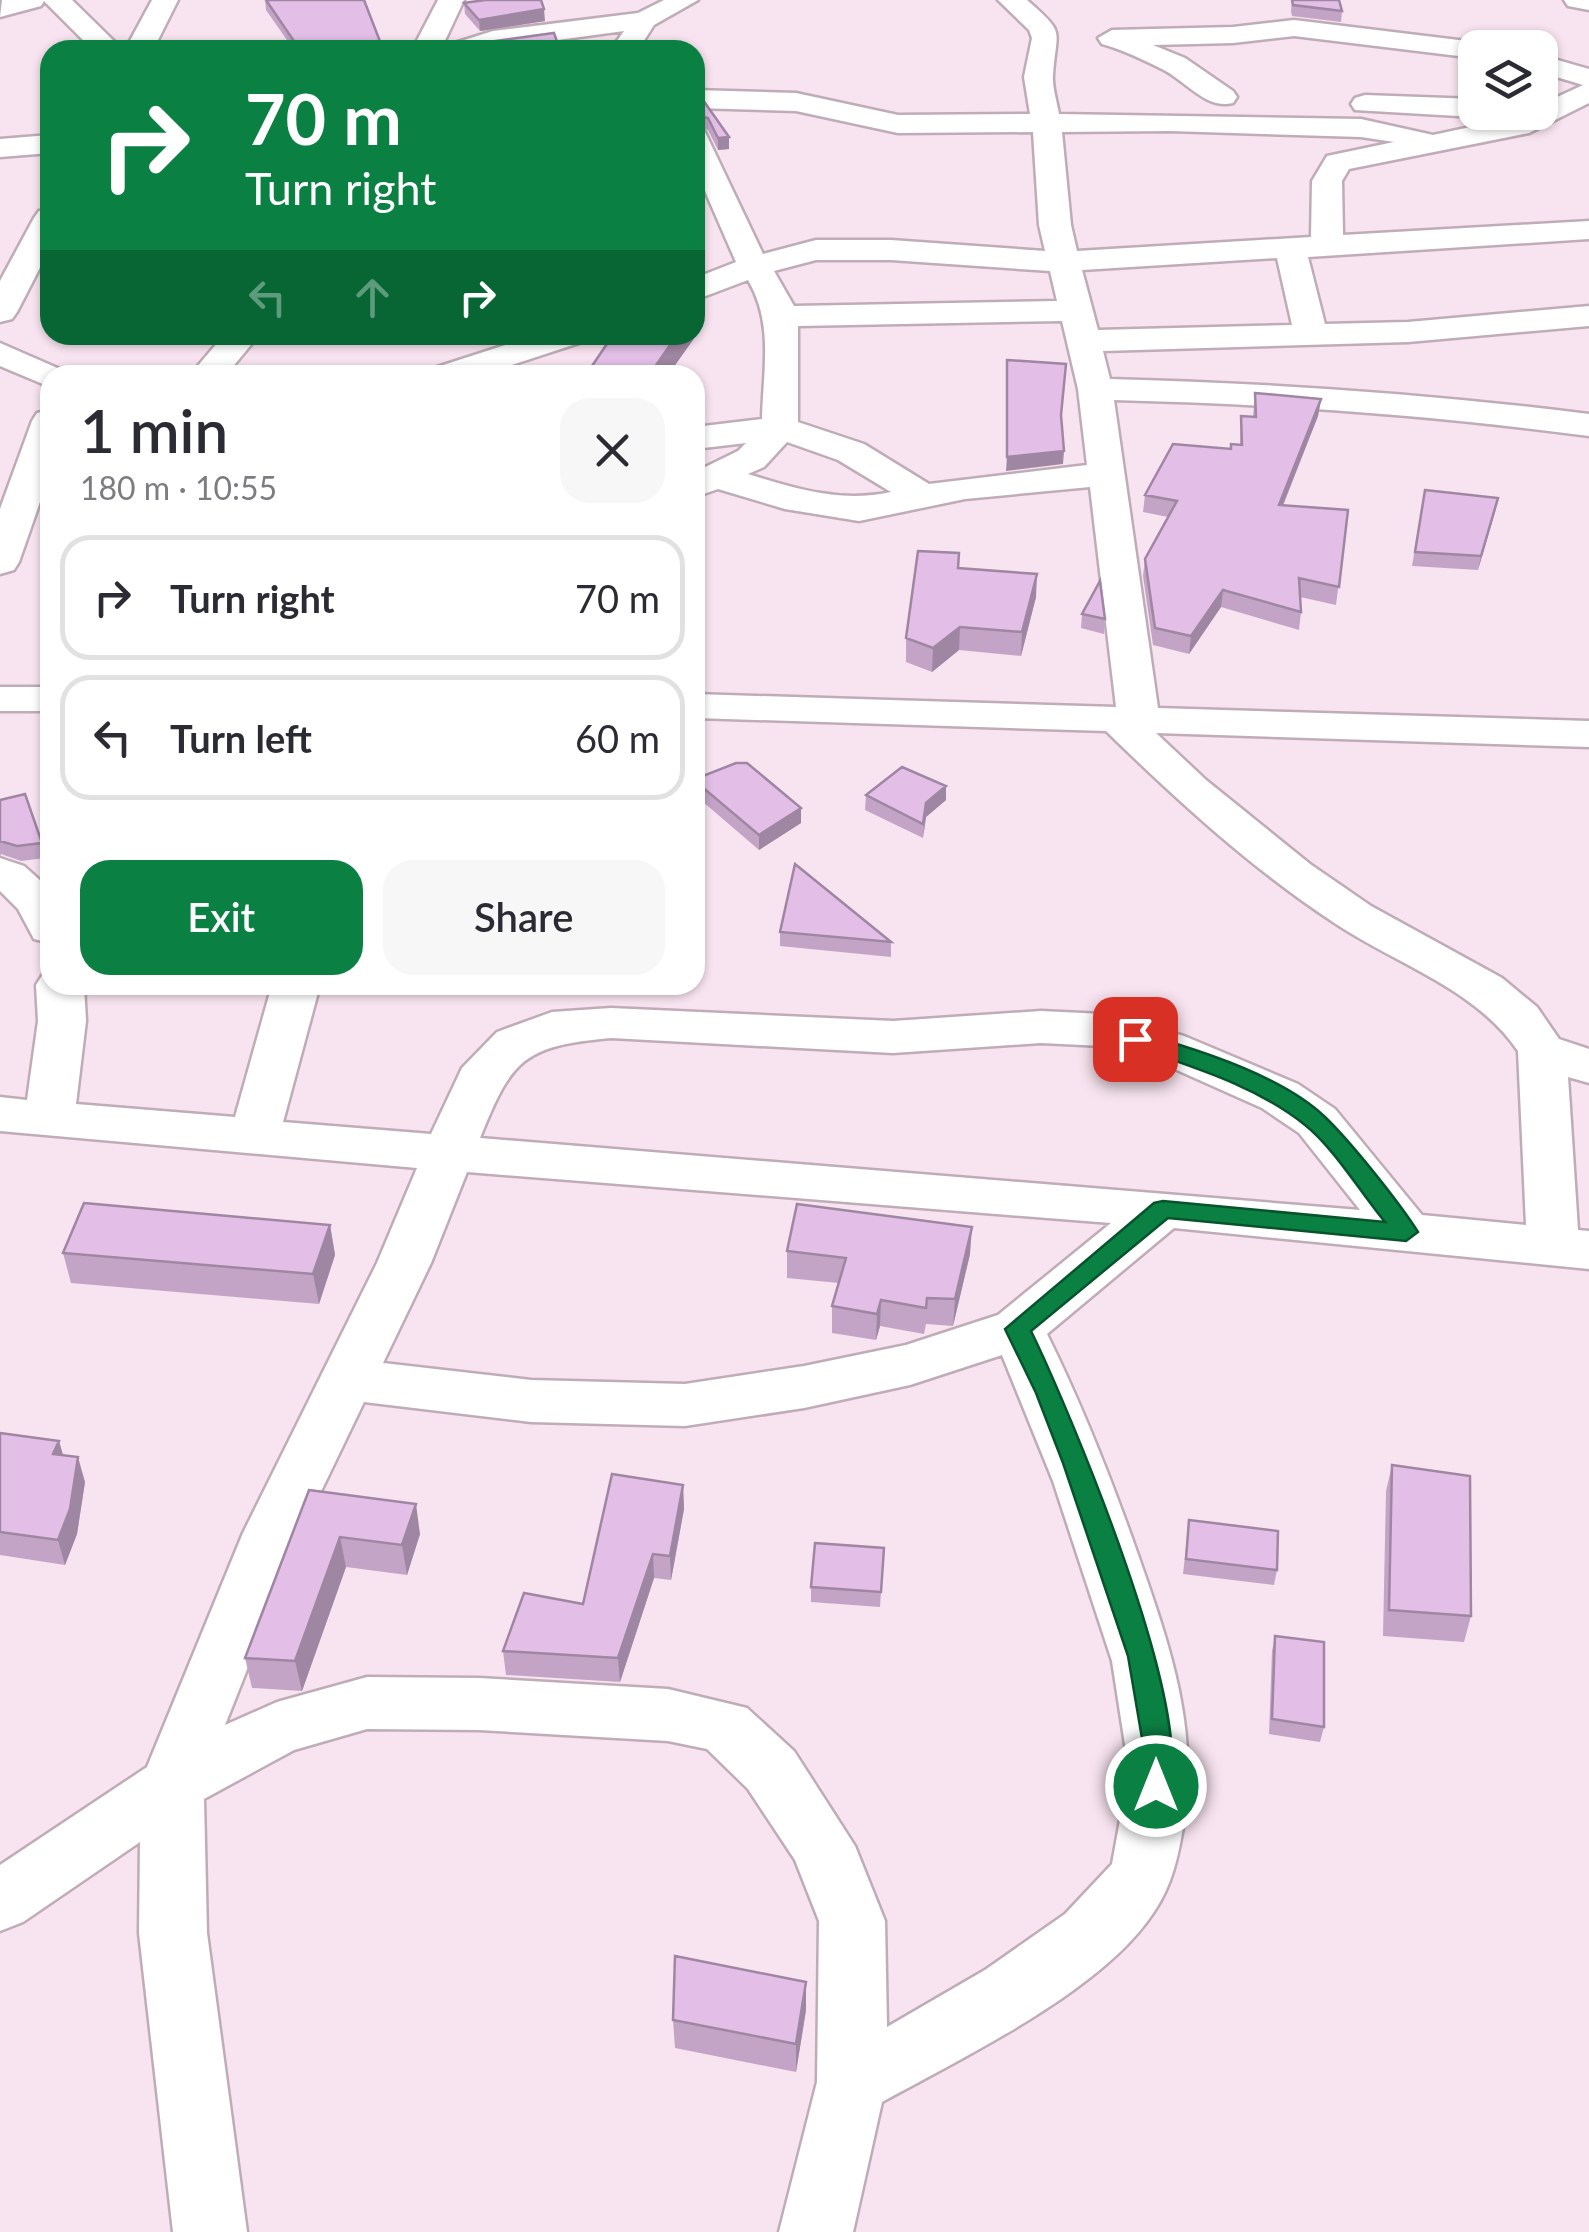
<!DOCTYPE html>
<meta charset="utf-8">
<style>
body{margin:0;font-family:Lato,sans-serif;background:#f7f7f7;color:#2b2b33;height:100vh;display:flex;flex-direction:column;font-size:38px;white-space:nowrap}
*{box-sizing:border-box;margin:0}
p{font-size:32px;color:#7c7c81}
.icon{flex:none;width:55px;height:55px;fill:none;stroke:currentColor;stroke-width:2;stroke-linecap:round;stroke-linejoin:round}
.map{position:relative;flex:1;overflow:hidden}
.sheet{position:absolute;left:40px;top:365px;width:665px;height:630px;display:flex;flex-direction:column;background:#fff;border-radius:30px;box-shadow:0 2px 8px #0004}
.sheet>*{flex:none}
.guide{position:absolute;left:40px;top:40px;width:665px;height:305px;border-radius:30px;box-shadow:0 2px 8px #0004;background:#0b8043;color:#fff;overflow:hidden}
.tools{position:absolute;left:1458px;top:30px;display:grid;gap:20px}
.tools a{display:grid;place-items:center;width:100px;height:100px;border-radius:20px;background:#fff;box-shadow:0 2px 8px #0004;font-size:50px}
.pin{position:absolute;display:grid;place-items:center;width:85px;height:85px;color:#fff;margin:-42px;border-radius:20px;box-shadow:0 5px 15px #0006}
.me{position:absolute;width:110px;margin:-55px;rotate:0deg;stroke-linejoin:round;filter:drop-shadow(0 0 8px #0008)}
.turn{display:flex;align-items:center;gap:35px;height:210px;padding:0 40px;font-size:45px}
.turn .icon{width:130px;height:130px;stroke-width:2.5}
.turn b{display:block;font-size:70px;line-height:85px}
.lanes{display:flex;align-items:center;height:95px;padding:0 40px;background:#0003;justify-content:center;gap:50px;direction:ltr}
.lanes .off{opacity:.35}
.round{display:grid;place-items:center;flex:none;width:105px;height:105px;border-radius:30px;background:#f7f7f7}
.summary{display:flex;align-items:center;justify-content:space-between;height:170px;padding:0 40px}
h1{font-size:60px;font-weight:600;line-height:75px}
.cta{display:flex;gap:20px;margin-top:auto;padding:20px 40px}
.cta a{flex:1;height:115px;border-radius:30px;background:#0b8043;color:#fff;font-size:40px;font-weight:600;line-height:115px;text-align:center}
.cta a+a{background:#f7f7f7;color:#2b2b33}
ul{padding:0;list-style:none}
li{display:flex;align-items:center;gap:30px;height:125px;margin:0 20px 15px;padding:0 20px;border:5px solid #e1e1e2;border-radius:30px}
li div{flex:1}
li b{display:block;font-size:38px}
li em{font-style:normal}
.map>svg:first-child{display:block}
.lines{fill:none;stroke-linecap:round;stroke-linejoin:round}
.street-casing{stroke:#bfacb7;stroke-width:5}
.street{fill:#fff;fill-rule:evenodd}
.wall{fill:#c3a4c7}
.shaded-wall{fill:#9f86a2}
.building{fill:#e3bfe7;stroke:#9f86a2;stroke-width:2.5}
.route{fill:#0b8043;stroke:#07532c;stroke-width:2.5}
</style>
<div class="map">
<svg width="1589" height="2232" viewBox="0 0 1589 2232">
<rect width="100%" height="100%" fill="#f8e4f0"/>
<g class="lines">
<defs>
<path id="street" d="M 72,0 L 123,50 L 93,50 L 44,1 L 41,6 L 0,17 L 2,0 Z
M 152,0 L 178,0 L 153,50 L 125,50 Z
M 438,0 L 464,0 L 442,47 L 493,31 L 638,13 L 664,0 L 698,0 L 654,25 L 638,50 L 618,50 L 614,45 L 624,31 L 484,50 L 412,50 Z
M 998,0 L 1027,0 C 1067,35 1056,28 1053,75 C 1052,87 1057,102 1059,114 L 1361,119 L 1433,135 L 1540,112 L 1540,105 L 1583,85 L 1540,72 L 1540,55 L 1589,69 L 1589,103 L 1529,133 L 1349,169 L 1342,181 L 1343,235 L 1589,221 L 1589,239 L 1308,257 L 1325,324 L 1408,322 L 1589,306 L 1589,326 L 1408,342 L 1103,351 L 1110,379 C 1271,383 1429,394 1589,414 L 1589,436 C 1431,415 1274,404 1114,400 L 1158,708 L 1589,721 L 1589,747 L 1156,733 L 1206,780 L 1310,864 L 1371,906 L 1502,978 L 1537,1007 L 1559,1039 L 1589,1049 L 1589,1083 L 1568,1077 L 1578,1230 L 1589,1231 L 1589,1269 L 1174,1228 L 1047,1334 C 1082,1405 1111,1478 1137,1552 C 1170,1646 1201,1733 1182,1833 C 1176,1868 1168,1895 1146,1923 C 1091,1996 962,2058 882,2102 L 853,2232 L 779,2232 L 817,2082 L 819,1921 L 795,1860 L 748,1789 L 707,1749 L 668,1741 L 479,1730 L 367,1729 L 294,1750 L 204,1799 L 207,1933 L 247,2232 L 173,2232 L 139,1933 L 140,1842 L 23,1922 L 0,1931 L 0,1865 L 147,1767 L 243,1533 L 377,1263 L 417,1168 L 0,1131 L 0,1097 L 27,1100 L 38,1021 L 36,985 L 43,974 L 50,973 L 50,985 L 84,985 L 86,1021 L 76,1104 L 235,1117 L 272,985 L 320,985 L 283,1122 L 431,1134 L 462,1068 L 497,1032 L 552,1012 L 611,1008 L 893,1021 L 1041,1011 L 1103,1014 L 1184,1036 L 1298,1084 L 1335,1109 L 1422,1215 L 1526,1225 L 1518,1051 C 1475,988 1398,965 1336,924 C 1252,869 1178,801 1106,731 L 695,718 L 695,694 L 1116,707 L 1090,487 L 965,499 L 859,521 L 785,509 L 718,489 L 695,497 L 695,472 L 738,451 L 746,443 L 695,449 L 695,427 L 762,419 C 763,371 774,324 748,280 L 695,300 L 695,278 L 736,262 L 695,168 L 695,129 L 705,132 L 763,254 L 816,240 L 891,240 L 1045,251 L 1039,225 L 1033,132 L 898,133 L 796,111 L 695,108 L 695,90 L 796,93 L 898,115 L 1030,114 L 1024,77 L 1032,38 L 1029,30 ZM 1170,131 L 1361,137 L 1394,142 L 1327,156 L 1312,181 L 1311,237 L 1077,251 L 1071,225 L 1062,132 ZM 1277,258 L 1292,325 L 1098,330 L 1082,270 ZM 816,260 L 891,260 L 1050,271 L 1057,301 L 794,306 L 774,271 ZM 1062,321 L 1078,389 L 1087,465 L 929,484 L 864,444 L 798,422 L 798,326 ZM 787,442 L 838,460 L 891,492 C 841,503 796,489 748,474 L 764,467 ZM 611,1038 L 893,1053 L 1041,1043 L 1103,1046 L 1150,1058 L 1262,1108 L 1299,1133 L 1360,1210 L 480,1138 C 512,1058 524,1046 611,1038 ZM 467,1172 L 1111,1223 L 998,1315 L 906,1345 L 804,1366 L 685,1384 L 531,1380 L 383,1363 L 431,1263 ZM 1002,1355 L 1053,1481 L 1112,1661 L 1126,1751 L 1120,1820 L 1112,1864 L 1065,1914 L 985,1970 L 887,2027 L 885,1921 L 855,1846 L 794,1751 L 747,1708 L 668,1689 L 479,1678 L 367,1677 L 277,1702 L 225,1725 L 301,1533 L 364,1402 L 531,1422 L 685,1426 L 804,1408 L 910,1385 Z
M 1564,0 L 1589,0 L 1589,10 L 1568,6 Z
M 1294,20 L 1475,42 L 1487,48 L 1475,48 L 1475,58 L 1294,36 L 1233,43 L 1153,45 L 1185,58 L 1233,91 L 1237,97 L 1233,103 C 1206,110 1185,80 1162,69 C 1144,60 1121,49 1102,44 L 1098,38 L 1112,30 L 1233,27 Z
M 1365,95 L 1475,99 L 1475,112 L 1486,112 L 1475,117 L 1355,110 L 1351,104 L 1355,98 Z
M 50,135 L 50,153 L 0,157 L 0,139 Z
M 50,209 L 50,248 L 17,312 L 12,319 L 0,322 L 0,281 L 34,218 L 39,211 Z
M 224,335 L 259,335 L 226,375 L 190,375 Z
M 536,335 L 587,335 L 582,342 L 481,375 L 429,375 L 434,368 Z
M 0,343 L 62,370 L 66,375 L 50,375 L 50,387 L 0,366 Z
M 50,410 L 50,473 L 19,562 L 14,570 L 0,574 L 0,509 L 32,421 L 37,413 Z
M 0,687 L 50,687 L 50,711 L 0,711 Z
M 0,858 L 24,866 L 50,889 L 50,943 L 34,939 L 18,909 L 0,891 Z"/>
</defs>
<use href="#street" class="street-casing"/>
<use href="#street" class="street"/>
</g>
<path class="wall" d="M 265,0 L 381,44 L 382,50 L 294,50 L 266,10 Z
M 1292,0 L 1342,11 L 1341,22 L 1292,16 L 1291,11 Z
M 464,3 L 545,21 L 480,31 L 465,14 Z
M 695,100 L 729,137 L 729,149 L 718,150 L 708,130 L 695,127 Z
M 699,305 L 700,330 L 668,375 L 592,375 L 592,366 Z
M 1255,393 L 1321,399 L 1318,416 L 1283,506 L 1348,510 L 1336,605 L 1300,597 L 1301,612 L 1299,630 L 1221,607 L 1189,654 L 1153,645 L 1143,576 L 1145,559 L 1168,517 L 1143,512 L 1145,495 L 1240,445 L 1241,416 L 1253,417 Z
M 1425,490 L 1498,498 L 1478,570 L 1412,566 Z
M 959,568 L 1036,597 L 1021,656 L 959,650 L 932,672 L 906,662 L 906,638 Z
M 1082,614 L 1105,619 L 1104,634 L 1081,628 Z
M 695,779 L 801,808 L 801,823 L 759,850 L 695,795 Z
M 946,786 L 946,800 L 926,817 L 923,838 L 865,810 L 866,795 Z
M 0,800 L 42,843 L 45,858 L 21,861 L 1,854 L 0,857 Z
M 780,932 L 891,942 L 891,957 L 780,946 Z
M 330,1225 L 335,1255 L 319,1304 L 71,1283 L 63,1253 Z
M 787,1251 L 970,1254 L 953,1326 L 926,1324 L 924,1334 L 880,1326 L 876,1340 L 832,1333 L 832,1306 L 839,1283 L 787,1278 Z
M 0,1433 L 64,1455 L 85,1482 L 77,1534 L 65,1565 L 0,1555 Z
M 1392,1465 L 1471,1616 L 1464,1642 L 1383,1636 L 1386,1491 Z
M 683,1485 L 684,1509 L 671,1580 L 654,1578 L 620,1682 L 506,1675 L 503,1651 L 583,1604 Z
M 309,1490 L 420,1534 L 407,1575 L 346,1567 L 302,1691 L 252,1688 L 245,1658 Z
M 1189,1520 L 1277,1570 L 1274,1585 L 1183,1574 Z
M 884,1548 L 880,1607 L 811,1602 L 811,1587 Z
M 1275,1636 L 1324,1727 L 1320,1742 L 1269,1734 L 1272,1651 Z
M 806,2010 L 796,2072 L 675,2048 L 673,2020 Z"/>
<path class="shaded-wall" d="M 544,9 L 545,21 L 480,31 L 479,20 Z
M 381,44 L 382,50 L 342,50 L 342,48 Z
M 729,137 L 729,149 L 718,150 L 718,138 Z
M 699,305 L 700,330 L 668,375 L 652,375 L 652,371 L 677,335 L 695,335 L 695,310 Z
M 1321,399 L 1318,416 L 1276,522 L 1279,505 Z
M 1064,451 L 1063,464 L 1006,471 L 1007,457 Z
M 1498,498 L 1495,512 L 1478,570 L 1481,556 Z
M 1037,574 L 1036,597 L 1021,656 L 1022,632 Z
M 1223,590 L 1221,607 L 1189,654 L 1191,636 Z
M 960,627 L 959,650 L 932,672 L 933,648 Z
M 946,786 L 946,800 L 926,817 L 923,838 L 926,803 Z
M 801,808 L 801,823 L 759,850 L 759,835 Z
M 330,1225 L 335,1255 L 319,1304 L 313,1274 Z
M 972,1227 L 970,1254 L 953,1326 L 955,1299 Z
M 881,1300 L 880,1326 L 876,1340 L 877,1314 Z
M 59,1441 L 66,1465 L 53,1454 Z
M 78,1457 L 85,1482 L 77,1534 L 65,1565 L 58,1540 Z
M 683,1485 L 684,1509 L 671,1580 L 670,1556 Z
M 416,1504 L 420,1534 L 407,1575 L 402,1545 Z
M 340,1537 L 346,1567 L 302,1691 L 295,1661 Z
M 653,1554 L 654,1578 L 620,1682 L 618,1658 Z
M 806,1982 L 806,2010 L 796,2072 L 796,2044 Z"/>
<path class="building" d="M 266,0 L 364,0 L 381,44 L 342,48 L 343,50 L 300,50 Z
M 485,0 L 541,0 L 544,9 L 479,20 L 464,3 Z
M 1292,0 L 1339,0 L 1342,11 L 1293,5 Z
M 554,33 L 560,50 L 488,50 L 503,49 L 496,41 Z
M 695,100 L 703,100 L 729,137 L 718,138 L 708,118 L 695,115 Z
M 613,335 L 677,335 L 652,371 L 592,366 Z
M 1007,360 L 1066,364 L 1061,415 L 1064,451 L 1007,457 Z
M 1255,393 L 1321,399 L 1279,505 L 1348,510 L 1339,587 L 1299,578 L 1301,612 L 1223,590 L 1191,636 L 1155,628 L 1145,559 L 1177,501 L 1145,495 L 1173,444 L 1231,449 L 1231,444 L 1242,445 L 1241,416 L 1256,417 Z
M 1425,490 L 1498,498 L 1481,556 L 1415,552 Z
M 918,551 L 959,553 L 958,568 L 1037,574 L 1022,632 L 960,627 L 933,648 L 906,638 Z
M 1100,581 L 1105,619 L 1082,614 Z
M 736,763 L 747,763 L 801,808 L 759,835 L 695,781 L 695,779 Z
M 902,767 L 946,786 L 926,803 L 923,824 L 866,795 Z
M 25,794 L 42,843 L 17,846 L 0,841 L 0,800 Z
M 795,864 L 891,942 L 780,932 Z
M 84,1203 L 330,1225 L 313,1274 L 63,1253 Z
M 797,1204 L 972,1227 L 955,1299 L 927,1298 L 926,1308 L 881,1300 L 877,1314 L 832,1306 L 846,1258 L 787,1251 Z
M 0,1433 L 59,1441 L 53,1454 L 78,1457 L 70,1509 L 58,1540 L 0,1532 Z
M 1392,1465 L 1470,1476 L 1471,1616 L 1389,1610 Z
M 612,1474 L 683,1485 L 670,1556 L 653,1554 L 618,1658 L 503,1651 L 524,1593 L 583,1604 Z
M 309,1490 L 416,1504 L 402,1545 L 340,1537 L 295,1661 L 245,1658 Z
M 1189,1520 L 1278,1531 L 1277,1570 L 1186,1559 Z
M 815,1543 L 884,1548 L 881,1592 L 811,1587 Z
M 1275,1636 L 1324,1642 L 1324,1727 L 1272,1719 Z
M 675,1956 L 806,1982 L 796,2044 L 673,2020 Z"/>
<path class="route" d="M 1135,1032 C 1191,1047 1283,1076 1325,1117 C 1351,1142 1399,1202 1418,1232 L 1406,1241 L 1168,1218 L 1031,1331 C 1069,1409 1201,1721 1166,1794 L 1156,1798 L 1145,1794 L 1141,1786 L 1144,1750 L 1128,1656 L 1063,1463 L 1036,1393 L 1005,1329 L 1154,1203 L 1163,1201 L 1385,1222 C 1361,1193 1333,1147 1305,1125 C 1254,1084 1188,1066 1127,1044 L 1124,1039 Z"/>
</svg>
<div class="tools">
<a><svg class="icon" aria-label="layers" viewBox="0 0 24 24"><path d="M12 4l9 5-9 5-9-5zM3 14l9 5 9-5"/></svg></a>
</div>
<div class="pin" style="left:1135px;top:1039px;background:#d93025"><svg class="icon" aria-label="arrive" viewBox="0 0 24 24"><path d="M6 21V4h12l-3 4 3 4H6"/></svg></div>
<svg class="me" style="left:1156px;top:1786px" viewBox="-20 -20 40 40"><circle r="17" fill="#0b8043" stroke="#fff" stroke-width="3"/><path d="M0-11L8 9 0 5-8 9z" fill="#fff"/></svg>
<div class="guide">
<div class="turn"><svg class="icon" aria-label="right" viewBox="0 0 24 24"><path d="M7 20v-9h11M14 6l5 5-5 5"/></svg><div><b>70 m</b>Turn right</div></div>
<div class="lanes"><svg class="icon off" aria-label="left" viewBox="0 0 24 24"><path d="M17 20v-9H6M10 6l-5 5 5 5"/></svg><svg class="icon off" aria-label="ahead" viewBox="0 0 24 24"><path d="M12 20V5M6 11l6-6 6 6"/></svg><svg class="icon" aria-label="right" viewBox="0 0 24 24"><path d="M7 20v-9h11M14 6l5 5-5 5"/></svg></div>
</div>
<section class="sheet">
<div class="summary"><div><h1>1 min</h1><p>180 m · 10:55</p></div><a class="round"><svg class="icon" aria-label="close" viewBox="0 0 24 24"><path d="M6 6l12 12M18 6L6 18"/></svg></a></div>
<ul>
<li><svg class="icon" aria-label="right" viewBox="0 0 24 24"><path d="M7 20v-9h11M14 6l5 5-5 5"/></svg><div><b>Turn right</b></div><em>70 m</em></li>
<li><svg class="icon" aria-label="left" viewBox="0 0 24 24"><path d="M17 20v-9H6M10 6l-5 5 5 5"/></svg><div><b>Turn left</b></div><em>60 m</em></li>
</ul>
<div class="cta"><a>Exit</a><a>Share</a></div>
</section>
</div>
